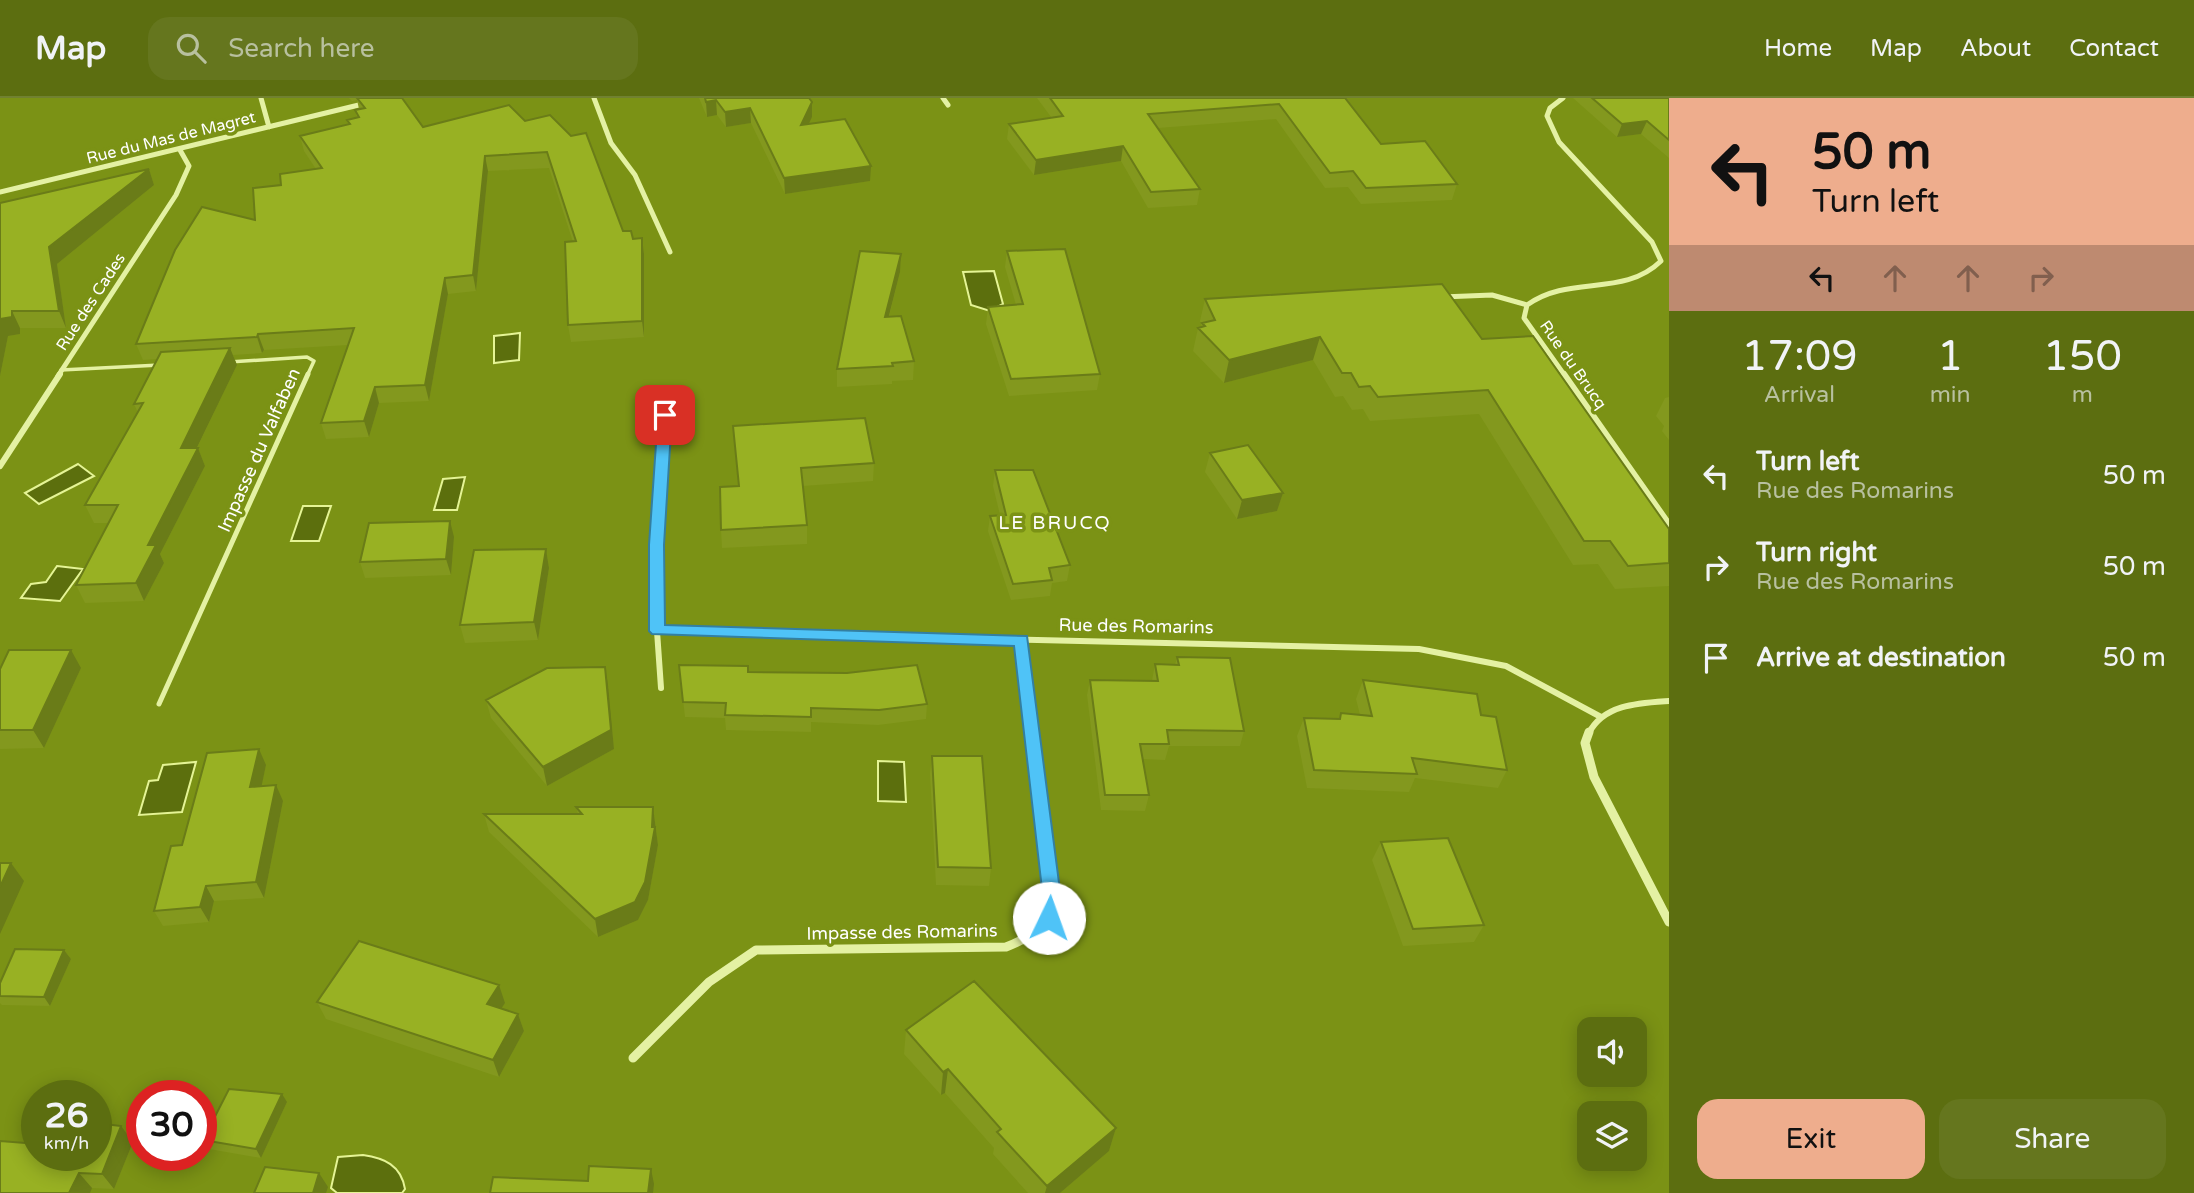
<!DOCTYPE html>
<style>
body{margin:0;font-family:"Varela Round",sans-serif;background:#65761e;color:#f1f3f6;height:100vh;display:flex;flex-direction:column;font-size:26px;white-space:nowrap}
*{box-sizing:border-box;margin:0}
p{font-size:23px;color:#b8c09f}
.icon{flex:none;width:38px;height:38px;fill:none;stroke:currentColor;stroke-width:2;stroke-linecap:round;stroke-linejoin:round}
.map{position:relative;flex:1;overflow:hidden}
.details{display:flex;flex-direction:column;background:#5c6e10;width:525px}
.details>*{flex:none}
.top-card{background:#eead8d;color:#111;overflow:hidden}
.buttons{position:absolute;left:1577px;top:919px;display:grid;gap:14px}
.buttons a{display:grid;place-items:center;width:70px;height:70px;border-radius:14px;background:#5c6e10;box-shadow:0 4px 18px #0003;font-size:35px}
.speed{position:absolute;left:21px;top:982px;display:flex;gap:14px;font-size:35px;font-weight:700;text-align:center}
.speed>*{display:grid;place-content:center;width:91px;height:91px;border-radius:50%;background:#5c6e10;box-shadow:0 4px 18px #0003;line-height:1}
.speed small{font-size:18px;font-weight:400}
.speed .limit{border:10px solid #d22;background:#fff;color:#111}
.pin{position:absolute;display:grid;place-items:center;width:60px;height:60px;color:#fff;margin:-30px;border-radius:14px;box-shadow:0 4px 10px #0006}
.me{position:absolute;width:77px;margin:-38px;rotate:3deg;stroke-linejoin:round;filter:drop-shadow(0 0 5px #0008)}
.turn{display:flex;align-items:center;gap:24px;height:147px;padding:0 28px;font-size:32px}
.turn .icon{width:91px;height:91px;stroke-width:2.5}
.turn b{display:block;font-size:49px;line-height:60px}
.lanes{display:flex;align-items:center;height:66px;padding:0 28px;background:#0003;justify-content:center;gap:35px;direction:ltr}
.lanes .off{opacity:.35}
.eta{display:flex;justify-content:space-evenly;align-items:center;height:119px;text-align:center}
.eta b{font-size:42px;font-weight:600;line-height:49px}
.primary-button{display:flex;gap:14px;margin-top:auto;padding:14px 28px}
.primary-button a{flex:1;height:80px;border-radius:21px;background:#eead8d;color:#111;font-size:28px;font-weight:600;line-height:80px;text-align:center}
.primary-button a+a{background:#65761e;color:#f1f3f6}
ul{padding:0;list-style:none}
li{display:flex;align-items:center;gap:21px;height:91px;padding:0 28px}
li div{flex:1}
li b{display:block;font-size:26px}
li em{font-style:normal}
header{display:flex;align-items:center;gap:42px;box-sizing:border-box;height:98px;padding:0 35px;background:#5c6e10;border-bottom:2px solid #718130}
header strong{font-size:33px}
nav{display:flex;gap:38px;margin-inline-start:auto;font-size:24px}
.search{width:490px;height:63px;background:#65761e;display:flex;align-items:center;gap:18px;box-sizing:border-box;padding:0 24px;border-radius:21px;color:#b8c09f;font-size:26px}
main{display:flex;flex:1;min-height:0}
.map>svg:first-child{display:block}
.water{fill:#5c6f0d;stroke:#e5f495;stroke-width:2}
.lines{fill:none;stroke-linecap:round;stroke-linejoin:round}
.service-far1{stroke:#e4f1a3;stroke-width:3.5}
.service{stroke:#e4f1a3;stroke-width:5}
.minor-far2{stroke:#e4f1a3;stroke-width:5}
.minor-far1{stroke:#e4f1a3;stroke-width:6}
.minor{stroke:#e4f1a3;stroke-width:9}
.wall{fill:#83981e}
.shaded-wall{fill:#6a7c18}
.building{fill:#98b123;stroke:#6a7c18;stroke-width:2}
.route{fill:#4fc3f7;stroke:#337fa1;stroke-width:2}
.labels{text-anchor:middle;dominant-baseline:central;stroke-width:7;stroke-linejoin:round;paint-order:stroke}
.far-street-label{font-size:16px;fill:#fff;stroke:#7b9215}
.street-label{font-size:18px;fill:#fff;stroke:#7b9215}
.neighbourhood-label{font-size:19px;letter-spacing:2px;fill:#fff;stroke:#7b9215}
</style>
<header>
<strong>Map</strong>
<div class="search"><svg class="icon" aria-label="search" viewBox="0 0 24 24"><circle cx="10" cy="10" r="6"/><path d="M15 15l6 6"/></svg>Search here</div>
<nav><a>Home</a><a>Map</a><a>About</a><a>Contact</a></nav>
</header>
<main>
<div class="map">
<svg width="1669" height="1095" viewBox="0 0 1669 1095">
<rect width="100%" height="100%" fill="#7b9215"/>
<path class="water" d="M 994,173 L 1003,206 L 990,213 L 971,207 L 963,174 Z
M 520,235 L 519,262 L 494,265 L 494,238 Z
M 78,366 L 94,378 L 39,406 L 25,395 Z
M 465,379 L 457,412 L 434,412 L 443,381 Z
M 303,408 L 331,408 L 319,443 L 291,443 Z
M 57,468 L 83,471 L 60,503 L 21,500 L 31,486 L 46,484 Z
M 878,663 L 904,664 L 906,704 L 878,703 Z
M 196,664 L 182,714 L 139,717 L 149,683 L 158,682 L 163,667 Z
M 363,1057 C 384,1060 401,1067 405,1091 L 402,1095 L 337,1095 L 331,1090 L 338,1059 Z"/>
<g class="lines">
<path class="service-far1" d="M 229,264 L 307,259 L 314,263 L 307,278
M 61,272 L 160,267"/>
<path class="service" d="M 159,606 L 308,276"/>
<path class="minor-far2" d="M 261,0 L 269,29
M 594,0 L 611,45 L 635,77 L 670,154
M 943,0 L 948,7
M 1563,0 L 1550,10 L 1547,18 L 1559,44 L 1652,144 L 1661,163 C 1623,200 1570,176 1527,207 L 1524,220 L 1565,278
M 0,94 L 367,5
M 1442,199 L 1492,197 L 1527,207
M 58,278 L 176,97 L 189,68 L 180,52"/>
<path class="minor-far1" d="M 1564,276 L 1669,426
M 665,317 L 656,447 L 657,533 L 1419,551 L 1506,568 L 1601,619
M 0,368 L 60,276
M 657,533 L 661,590
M 1021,542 L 1032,635
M 1589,635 C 1604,606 1640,605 1669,603"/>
<path class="minor" d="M 1589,634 L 1585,645 L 1594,679 L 1669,824
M 633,960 L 709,884 L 756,852 L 1006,849 C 1032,839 1046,828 1052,800 L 1032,634"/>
</g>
<path class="wall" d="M 349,0 L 402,0 L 423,29 L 509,7 L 623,133 L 633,141 L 642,140 L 644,156 L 644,239 L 571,244 L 568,227 L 573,144 L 549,70 L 488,73 L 476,193 L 448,196 L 429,303 L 379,305 L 369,339 L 326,341 L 321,325 L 348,247 L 264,252 L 262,255 L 233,257 L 237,267 L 197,350 L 198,350 L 205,368 L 160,456 L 164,465 L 144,503 L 85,505 L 76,487 L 108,425 L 94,425 L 85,407 L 138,315 L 134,306 L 157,261 L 143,262 L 136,246 L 255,122 L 281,87 L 316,71 L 304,53 L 300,38 L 348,26 L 347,22 L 357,20 L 355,12 L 359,11 L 357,2 L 352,3 Z
M 699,0 L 809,0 L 812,19 L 808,26 L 870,83 L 785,96 L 751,25 L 726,29 L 717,17 L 707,19 Z
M 1037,0 L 1345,0 L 1381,46 L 1457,86 L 1452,102 L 1361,106 L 1348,89 L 1325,90 L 1276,21 L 1158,30 L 1200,91 L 1197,107 L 1148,110 L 1121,63 L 1034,77 L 1007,41 L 1009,26 L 1051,19 Z
M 1573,0 L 1669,0 L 1669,60 L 1641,36 L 1617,39 Z
M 149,71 L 154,87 L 57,166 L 66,230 L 20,230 L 20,236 L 8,238 L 0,278 L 0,105 Z
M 1007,153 L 1100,276 L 1097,292 L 1009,298 L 986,226 L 988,209 L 1016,207 L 1005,169 Z
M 900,174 L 889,219 L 914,263 L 913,282 L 892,283 L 892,286 L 837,289 L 837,271 Z
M 1205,201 L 1482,241 L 1669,431 L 1669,488 L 1615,491 L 1598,466 L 1573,467 L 1479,316 L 1370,323 L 1363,311 L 1352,312 L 1343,298 L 1335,299 L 1313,262 L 1224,285 L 1193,253 L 1198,230 L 1202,229 L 1200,223 Z
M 1669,299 L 1669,342 L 1662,333 L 1664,328 L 1656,318 L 1665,300 Z
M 733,328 L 874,365 L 873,383 L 803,388 L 807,427 L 807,446 L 722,450 L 721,432 L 739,388 Z
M 1210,355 L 1283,395 L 1277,413 L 1237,421 L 1205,374 Z
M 995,372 L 1070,467 L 1067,483 L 1052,485 L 1050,498 L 1011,502 L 988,433 L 990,418 L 1000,417 L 993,388 Z
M 454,439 L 451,477 L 365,480 L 360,464 Z
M 546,451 L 549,470 L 538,542 L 465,545 L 460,527 Z
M 1177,559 L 1244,633 L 1240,648 L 1169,648 L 1165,662 L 1143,661 L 1149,697 L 1145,713 L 1101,712 L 1087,597 L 1090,582 L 1152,583 L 1155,566 L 1175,567 Z
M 679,567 L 748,574 L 927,606 L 926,621 L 878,627 L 811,624 L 811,634 L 726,632 L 725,620 L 685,619 Z
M 81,570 L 44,650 L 0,651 L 0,571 Z
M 1363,582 L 1481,617 L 1507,672 L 1498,690 L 1415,680 L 1409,694 L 1307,690 L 1297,638 L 1304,620 L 1339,621 L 1341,615 L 1360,617 L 1356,601 Z
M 608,587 L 614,651 L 547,688 L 491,620 L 486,602 Z
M 932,658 L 991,770 L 989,788 L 936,787 L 930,676 Z
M 266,667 L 261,689 L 283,703 L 264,800 L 214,803 L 209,824 L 163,828 L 154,813 L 182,747 Z
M 576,709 L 653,709 L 658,747 L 648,802 L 638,822 L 598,839 L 489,734 L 484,716 L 578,716 Z
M 1381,744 L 1484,827 L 1474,844 L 1403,848 L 1372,762 Z
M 64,852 L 71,861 L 50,908 L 2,907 L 0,905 L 0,885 Z
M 317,904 L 505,905 L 501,910 L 518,916 L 524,933 L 499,979 L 326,921 Z
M 906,932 L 1116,1030 L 1109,1053 L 1060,1095 L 1028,1095 L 993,1056 L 994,1050 L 945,995 L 941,997 L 904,956 Z
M 287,1004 L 261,1060 L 209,1051 L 203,1042 Z
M 133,1044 L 114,1091 L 92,1090 L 25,1045 Z"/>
<path class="shaded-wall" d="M 716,2 L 717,17 L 707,19 L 706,4 Z
M 812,4 L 812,19 L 801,42 L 801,27 Z
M 750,10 L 751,25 L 726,29 L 725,14 Z
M 1647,23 L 1641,36 L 1617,39 L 1622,26 Z
M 1123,48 L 1121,63 L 1034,77 L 1036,62 Z
M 485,58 L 488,73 L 476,193 L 473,177 Z
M 871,68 L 870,83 L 785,96 L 784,80 Z
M 149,71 L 154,87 L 57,166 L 66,230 L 59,213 L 49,149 Z
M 642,140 L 644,156 L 644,239 L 642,223 Z
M 901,156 L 900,174 L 884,237 L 885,219 Z
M 445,180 L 448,196 L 429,303 L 425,287 Z
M 12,213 L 20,230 L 20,236 L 8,238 L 0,278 L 0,221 Z
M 258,236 L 264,252 L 262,255 L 257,239 Z
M 1320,239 L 1313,262 L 1224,285 L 1229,262 Z
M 230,250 L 237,267 L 188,368 L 181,350 Z
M 375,289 L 379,305 L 369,339 L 364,323 Z
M 198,350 L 205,368 L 160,456 L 164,465 L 144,503 L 136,485 L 148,447 Z
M 1283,395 L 1277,413 L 1237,421 L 1242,402 Z
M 450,423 L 454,439 L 451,477 L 446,461 Z
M 546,451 L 549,470 L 538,542 L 534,524 Z
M 71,552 L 81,570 L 44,650 L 33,632 Z
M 605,569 L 608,587 L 614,651 L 547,688 L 543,669 Z
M 259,651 L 266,667 L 258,705 L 250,689 Z
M 276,687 L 283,703 L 264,800 L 256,784 Z
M 653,709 L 658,747 L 648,802 L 638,822 L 598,839 L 595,821 L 652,729 Z
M 11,765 L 24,783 L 0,836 L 0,789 Z
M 206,788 L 214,803 L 209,824 L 200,809 Z
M 64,852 L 71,861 L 50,908 L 44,899 Z
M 499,887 L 505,905 L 493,923 L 487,906 Z
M 518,916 L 524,933 L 499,979 L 493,962 Z
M 948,971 L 945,995 L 941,997 L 943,974 Z
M 282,996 L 287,1004 L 261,1060 L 256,1051 Z
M 121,1028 L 133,1044 L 114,1091 L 102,1076 Z
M 1116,1030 L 1109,1053 L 1060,1095 L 1045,1095 L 1047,1088 Z
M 651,1071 L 654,1086 L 653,1095 L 648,1095 Z
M 79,1075 L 92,1090 L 90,1095 L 69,1095 Z
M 319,1075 L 328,1089 L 326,1095 L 313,1095 Z"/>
<path class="building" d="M 357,0 L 402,0 L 423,29 L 509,7 L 525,23 L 550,17 L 571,38 L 586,35 L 623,133 L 631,133 L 633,141 L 642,140 L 642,223 L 568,227 L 565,144 L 576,143 L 547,54 L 485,58 L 473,177 L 445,180 L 425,287 L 375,289 L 364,323 L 321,325 L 354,230 L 258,236 L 257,239 L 136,246 L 175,152 L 202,109 L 255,122 L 253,90 L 281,87 L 280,76 L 322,70 L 300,38 L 350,26 L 347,22 L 359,19 L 355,12 L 365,10 Z
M 705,0 L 809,0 L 812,4 L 801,27 L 845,21 L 871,68 L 784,80 L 750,10 L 725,14 L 716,2 L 706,4 Z
M 1050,0 L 1345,0 L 1381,46 L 1425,43 L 1457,86 L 1366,90 L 1353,73 L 1330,75 L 1279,6 L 1148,16 L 1200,91 L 1151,94 L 1123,48 L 1036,62 L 1009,26 L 1063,18 Z
M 1592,0 L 1669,0 L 1669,42 L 1647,23 L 1622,26 Z
M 149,71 L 49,149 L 59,213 L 12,213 L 12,219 L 0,221 L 0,105 Z
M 1065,151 L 1100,276 L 1011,281 L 988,209 L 1023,206 L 1007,153 Z
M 860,153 L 901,156 L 885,219 L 901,218 L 914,263 L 892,265 L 893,268 L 837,271 Z
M 1442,186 L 1482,241 L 1533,238 L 1669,431 L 1669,465 L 1628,468 L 1610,443 L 1584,443 L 1488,292 L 1378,299 L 1370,288 L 1359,289 L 1351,275 L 1342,275 L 1320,239 L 1229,262 L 1198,230 L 1205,228 L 1202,225 L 1215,222 L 1205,201 Z
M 230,250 L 181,350 L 198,350 L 148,447 L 156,447 L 136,485 L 76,487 L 118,407 L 85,407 L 143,305 L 134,306 L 161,254 Z
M 865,320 L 874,365 L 801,370 L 807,427 L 721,432 L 720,389 L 739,388 L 733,328 Z
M 1248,347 L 1283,395 L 1242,402 L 1210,355 Z
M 995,372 L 1033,372 L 1070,467 L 1049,470 L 1052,482 L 1013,486 L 990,418 L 1006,417 Z
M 450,423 L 446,461 L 360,464 L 369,425 Z
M 546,451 L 534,524 L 460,527 L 474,452 Z
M 9,552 L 71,552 L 33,632 L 0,632 L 0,571 Z
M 1177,559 L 1230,560 L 1244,633 L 1167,632 L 1169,646 L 1140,646 L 1149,697 L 1105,697 L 1090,582 L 1158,583 L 1155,566 L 1179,567 Z
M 679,567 L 748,568 L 748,574 L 847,575 L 917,567 L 927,606 L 879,612 L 811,610 L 811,619 L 725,617 L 726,605 L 683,604 Z
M 605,569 L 611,632 L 543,669 L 486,602 L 547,570 Z
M 1363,582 L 1477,596 L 1481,617 L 1496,619 L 1507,672 L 1412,660 L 1417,676 L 1314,672 L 1304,620 L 1340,621 L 1341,615 L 1372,618 Z
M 259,651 L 250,689 L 276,687 L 256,784 L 206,788 L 200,809 L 154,813 L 171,748 L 182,747 L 207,655 Z
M 932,658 L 982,658 L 991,770 L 938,769 Z
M 576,709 L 653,709 L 652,729 L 655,729 L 645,784 L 635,804 L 595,821 L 484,716 L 582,716 Z
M 1448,740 L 1484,827 L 1413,831 L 1381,744 Z
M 0,765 L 11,765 L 0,789 Z
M 359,843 L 499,887 L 487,906 L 518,916 L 493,962 L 317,904 Z
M 15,851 L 64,852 L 44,899 L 0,898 L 0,885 Z
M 974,883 L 1116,1030 L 1047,1088 L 997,1034 L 1001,1031 L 948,971 L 943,974 L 906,932 Z
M 229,991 L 282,996 L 256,1051 L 203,1042 Z
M 37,1020 L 37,1057 L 96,1057 L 96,1025 L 121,1028 L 102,1076 L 79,1075 L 69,1095 L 0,1095 L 0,1043 L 25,1045 Z
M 589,1068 L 651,1071 L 648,1095 L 490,1095 L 493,1079 L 588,1083 Z
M 265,1069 L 319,1075 L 313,1095 L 254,1095 Z"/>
<path class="route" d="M 665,313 L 672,317 L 664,447 L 665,527 L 1027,538 L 1061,800 L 1055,825 L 1049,828 L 1042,825 L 1039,820 L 1043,800 L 1014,548 L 652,536 L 649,533 L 649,447 L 658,317 Z"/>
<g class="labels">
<g class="far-street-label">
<text transform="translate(171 40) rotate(-14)">Rue du Mas de Magret</text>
<text transform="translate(91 204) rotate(-57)">Rue des Cades</text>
<text transform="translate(1573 267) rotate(55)">Rue du Brucq</text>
</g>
<g class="street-label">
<text transform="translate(259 352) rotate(-66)">Impasse du Valfaben</text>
<text transform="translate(1136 528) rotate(1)">Rue des Romarins</text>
<text transform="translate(902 834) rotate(-1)">Impasse des Romarins</text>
</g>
<g class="neighbourhood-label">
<text x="1055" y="425">LE BRUCQ</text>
</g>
</g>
</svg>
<div class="buttons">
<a><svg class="icon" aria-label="sound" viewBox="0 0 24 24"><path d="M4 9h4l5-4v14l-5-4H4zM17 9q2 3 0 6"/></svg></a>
<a><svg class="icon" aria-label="layers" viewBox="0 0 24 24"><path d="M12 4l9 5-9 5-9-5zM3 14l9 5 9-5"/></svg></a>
</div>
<div class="speed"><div>26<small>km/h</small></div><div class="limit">30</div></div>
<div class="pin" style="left:665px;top:317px;background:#d93025"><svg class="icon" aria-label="arrive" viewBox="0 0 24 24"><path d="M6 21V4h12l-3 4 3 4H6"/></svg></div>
<svg class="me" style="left:1049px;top:820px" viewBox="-20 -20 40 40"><circle r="19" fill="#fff"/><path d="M0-13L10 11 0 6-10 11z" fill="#4fc3f7"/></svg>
</div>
<section class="details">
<div class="top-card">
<div class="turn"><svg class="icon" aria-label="left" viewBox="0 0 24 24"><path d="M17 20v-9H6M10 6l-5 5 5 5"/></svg><div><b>50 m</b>Turn left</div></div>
<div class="lanes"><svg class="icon" aria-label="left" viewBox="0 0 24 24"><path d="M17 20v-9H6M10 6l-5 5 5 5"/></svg><svg class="icon off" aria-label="ahead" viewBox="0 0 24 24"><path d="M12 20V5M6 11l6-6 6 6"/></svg><svg class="icon off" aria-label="ahead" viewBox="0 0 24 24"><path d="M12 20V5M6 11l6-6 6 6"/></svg><svg class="icon off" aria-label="right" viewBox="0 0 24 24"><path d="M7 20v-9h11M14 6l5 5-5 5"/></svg></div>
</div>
<div class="eta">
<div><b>17:09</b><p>Arrival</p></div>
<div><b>1</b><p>min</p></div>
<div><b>150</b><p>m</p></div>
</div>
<ul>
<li><svg class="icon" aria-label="left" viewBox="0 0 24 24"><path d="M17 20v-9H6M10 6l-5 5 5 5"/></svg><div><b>Turn left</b><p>Rue des Romarins</p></div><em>50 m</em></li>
<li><svg class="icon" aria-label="right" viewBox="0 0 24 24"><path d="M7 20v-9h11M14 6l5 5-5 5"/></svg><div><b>Turn right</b><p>Rue des Romarins</p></div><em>50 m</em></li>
<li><svg class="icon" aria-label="arrive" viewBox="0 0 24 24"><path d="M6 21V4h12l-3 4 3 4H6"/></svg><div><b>Arrive at destination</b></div><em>50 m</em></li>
</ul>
<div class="primary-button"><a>Exit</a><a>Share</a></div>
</section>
</main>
